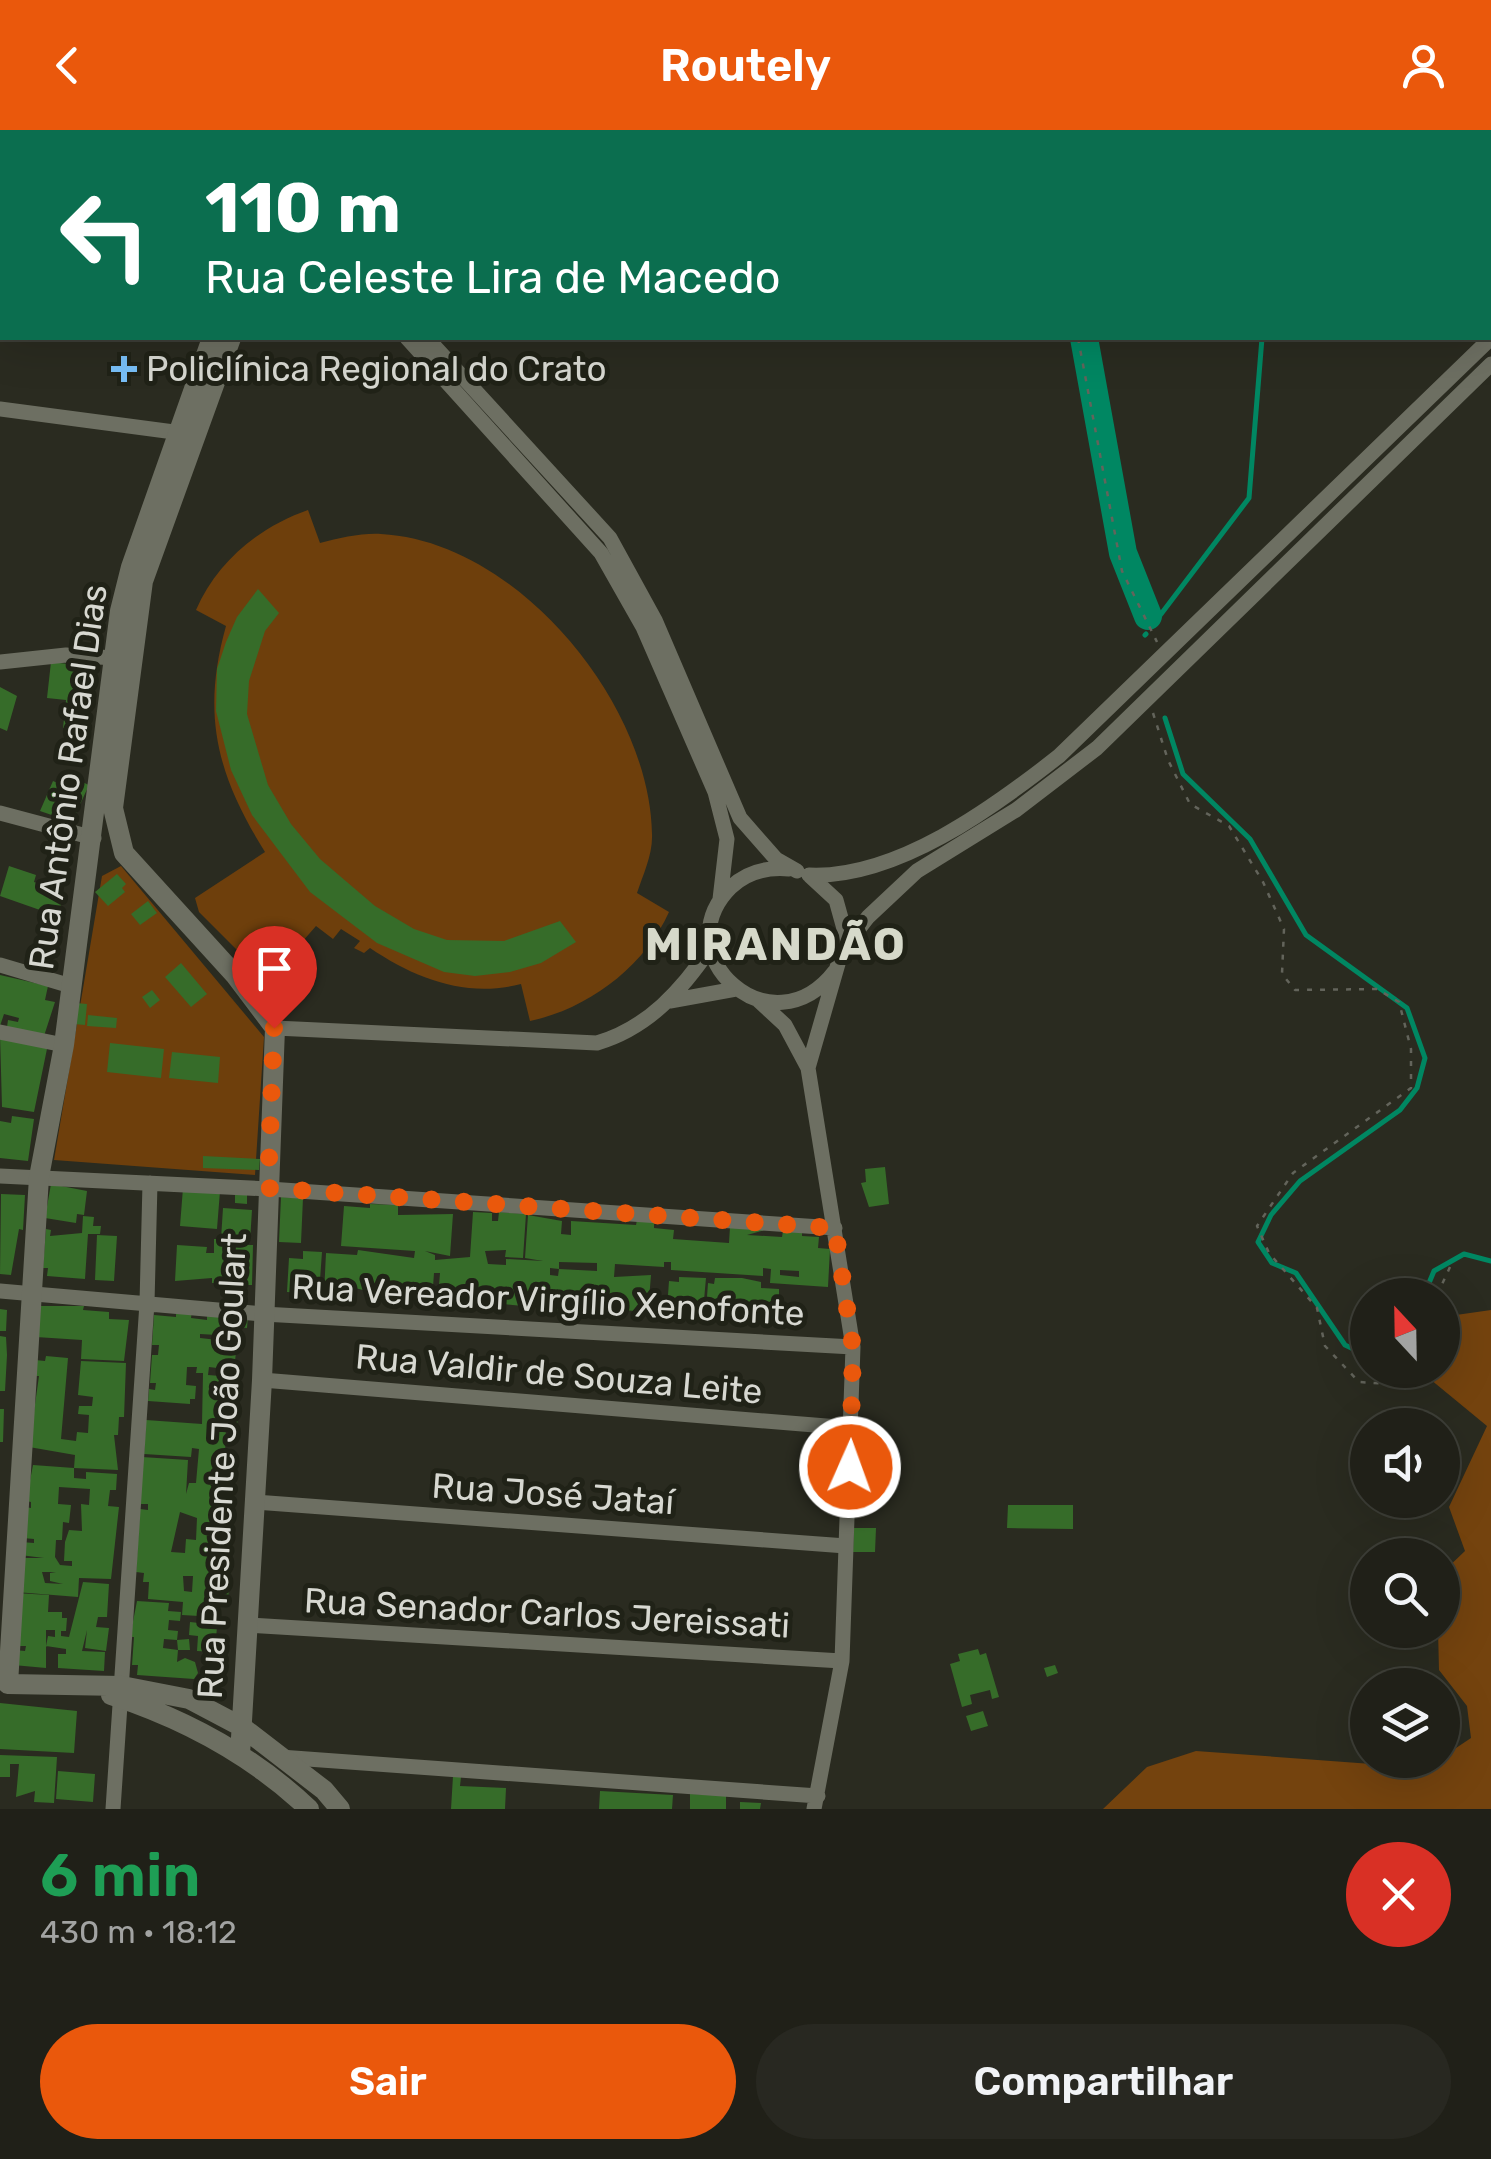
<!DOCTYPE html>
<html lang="pt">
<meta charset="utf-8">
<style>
body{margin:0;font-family:Rubik,sans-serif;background:#282821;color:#f1f3f6;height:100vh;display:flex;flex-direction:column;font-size:38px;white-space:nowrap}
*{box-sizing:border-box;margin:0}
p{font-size:32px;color:#a2a3a2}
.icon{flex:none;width:55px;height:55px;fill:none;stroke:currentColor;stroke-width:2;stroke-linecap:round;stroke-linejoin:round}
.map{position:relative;height:1679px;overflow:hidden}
.details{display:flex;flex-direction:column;background:#202018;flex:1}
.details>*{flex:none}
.hud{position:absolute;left:0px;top:0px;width:1492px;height:210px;box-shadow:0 10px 40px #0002,0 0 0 2px #3d3e37;background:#0b6e4f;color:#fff;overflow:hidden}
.needle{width:65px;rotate:338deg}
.tools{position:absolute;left:1350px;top:1148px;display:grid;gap:20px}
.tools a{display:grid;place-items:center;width:110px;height:110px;border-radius:50%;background:#202018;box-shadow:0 10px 40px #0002,0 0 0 2px #3d3e37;font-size:50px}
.pin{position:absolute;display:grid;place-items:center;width:85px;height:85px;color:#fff;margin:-102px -42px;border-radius:50% 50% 50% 0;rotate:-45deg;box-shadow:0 0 10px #0007}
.pin .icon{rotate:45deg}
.me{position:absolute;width:110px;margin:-55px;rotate:2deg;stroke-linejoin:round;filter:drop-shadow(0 0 8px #0008)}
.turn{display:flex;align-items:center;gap:35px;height:210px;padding:0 40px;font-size:45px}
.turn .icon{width:130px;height:130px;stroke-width:2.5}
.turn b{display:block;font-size:70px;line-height:85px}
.round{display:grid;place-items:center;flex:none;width:105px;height:105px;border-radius:52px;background:#282821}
.head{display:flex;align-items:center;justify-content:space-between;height:170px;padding:0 40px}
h1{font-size:60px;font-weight:600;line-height:75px;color:#1e9e55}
.primary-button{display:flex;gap:20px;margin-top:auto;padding:20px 40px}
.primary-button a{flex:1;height:115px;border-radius:60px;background:#ea580c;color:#fff;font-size:40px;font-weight:600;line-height:115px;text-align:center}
.primary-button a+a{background:#282821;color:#f1f3f6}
header{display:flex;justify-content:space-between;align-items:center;height:130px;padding:0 40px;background:#ea580c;color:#fff;font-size:45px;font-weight:600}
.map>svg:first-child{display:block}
.green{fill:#6e3f0c}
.forest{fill:#74430e}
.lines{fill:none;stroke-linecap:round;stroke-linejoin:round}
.stream{stroke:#008762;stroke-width:5}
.river{stroke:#008762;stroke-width:28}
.building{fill:#366c29;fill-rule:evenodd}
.path{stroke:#63645b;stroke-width:2.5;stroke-dasharray:5 8;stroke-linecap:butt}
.lane{stroke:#6d6f62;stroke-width:8}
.street{stroke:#6d6f62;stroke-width:15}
.secondary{stroke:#6d6f62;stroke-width:20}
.route{stroke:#ea580c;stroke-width:18;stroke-dasharray:0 32.4}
.poi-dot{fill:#78bff7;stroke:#202217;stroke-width:4}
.labels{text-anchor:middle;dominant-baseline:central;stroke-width:10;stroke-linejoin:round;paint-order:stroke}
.poi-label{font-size:35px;fill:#d7d8d1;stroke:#202217;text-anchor:start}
.street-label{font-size:35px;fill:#d7d8d1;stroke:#202217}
.district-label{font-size:45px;font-weight:bold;letter-spacing:2.5px;fill:#d6d9ca;stroke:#202217}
</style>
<header><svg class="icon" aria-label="back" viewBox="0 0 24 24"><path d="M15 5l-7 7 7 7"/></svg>Routely<svg class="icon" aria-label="person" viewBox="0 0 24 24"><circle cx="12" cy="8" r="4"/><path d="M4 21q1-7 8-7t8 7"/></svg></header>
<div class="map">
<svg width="1491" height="1679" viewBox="0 0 1491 1679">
<rect width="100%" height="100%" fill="#2a2b20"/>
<path class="green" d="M 308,380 L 320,413 C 340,408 361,403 381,404 C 517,411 650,573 652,704 C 653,724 643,745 637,763 L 669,782 C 645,836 588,879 530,891 L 521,854 C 466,868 416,849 370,818 L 364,823 L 354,818 L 360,811 L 341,799 L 333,809 L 316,796 L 268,851 L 199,782 L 195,768 L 265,722 C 217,645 201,585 226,496 L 196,480 C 217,432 259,397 308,380 Z
M 121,736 L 264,907 L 255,1045 L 54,1030 L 102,746 Z"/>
<path class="forest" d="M 1491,1180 L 1491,1679 L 1103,1679 L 1147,1637 L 1196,1621 L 1426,1638 L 1471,1608 L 1467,1576 L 1439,1540 L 1438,1500 L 1442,1500 L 1443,1442 L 1465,1421 L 1449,1377 L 1487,1296 L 1419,1240 L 1442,1240 L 1443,1196 L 1449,1186 Z"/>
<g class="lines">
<path class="stream" d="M 904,0 L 909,2
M 1155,492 L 1249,368 L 1262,208
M 1145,505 L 1146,504
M 1165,588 L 1183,644 L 1250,709 L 1306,805 L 1407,878 L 1425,928 L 1417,958 L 1400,980 L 1300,1051 L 1271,1085 L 1258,1112 L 1272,1133 L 1296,1143 L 1345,1215 L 1368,1226
M 1424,1165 L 1434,1141 L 1464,1124 L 1491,1131"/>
<path class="river" d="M 796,0 L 797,2
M 1084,208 L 1123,423 L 1148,486"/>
</g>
<path class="building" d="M 258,459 L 279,483 L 265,501 L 249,551 L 247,584 L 268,655 L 291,694 L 320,729 L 375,776 L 414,799 L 447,810 L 504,811 L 560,791 L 576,812 L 541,833 L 510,842 L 475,846 L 444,842 L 377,813 L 310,762 L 252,685 L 231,640 L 216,581 L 217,539 L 226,512 L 237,487 Z
M 51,532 L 93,537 L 85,601 L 63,598 L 66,570 L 47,568 Z
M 0,557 L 17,566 L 7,601 L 0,598 Z
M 73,648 L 89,655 L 72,692 L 40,681 L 53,651 L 69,658 Z
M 9,736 L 36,745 L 34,752 L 65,763 L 57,786 L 0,766 Z
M 117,744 L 126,754 L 122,758 L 125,762 L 108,776 L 95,762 Z
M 148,771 L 157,783 L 140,795 L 131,784 Z
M 181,833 L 207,864 L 191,877 L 165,847 Z
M 0,845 L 48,856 L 45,870 L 55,872 L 44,906 L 7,897 L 8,890 L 18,892 L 19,888 L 4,884 L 0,896 Z
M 152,860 L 160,870 L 150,878 L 142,867 Z
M 76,873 L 87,874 L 85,895 L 74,894 Z
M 88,885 L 117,888 L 116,898 L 87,896 Z
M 0,905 L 48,914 L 34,982 L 2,977 Z
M 110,913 L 164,919 L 161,948 L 107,942 Z
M 172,922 L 220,927 L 218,953 L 169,948 Z
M 12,986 L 34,989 L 28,1031 L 0,1028 L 0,991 L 11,993 Z
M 203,1026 L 260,1029 L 259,1040 L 203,1038 Z
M 885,1037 L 889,1074 L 869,1077 L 861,1053 L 866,1052 L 865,1039 Z
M 51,1054 L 87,1061 L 84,1085 L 77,1084 L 76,1093 L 45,1088 Z
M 183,1058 L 220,1061 L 217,1099 L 180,1096 Z
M 1,1064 L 25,1065 L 23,1100 L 19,1099 L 11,1145 L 0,1144 Z
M 235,1064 L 247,1064 L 247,1074 L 235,1073 Z
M 281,1067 L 303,1068 L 301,1113 L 279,1112 Z
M 370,1074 L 398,1075 L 398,1085 L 453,1084 L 450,1126 L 425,1121 L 435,1125 L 435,1130 L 470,1127 L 473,1082 L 492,1083 L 492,1091 L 498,1091 L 499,1082 L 526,1084 L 523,1128 L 505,1127 L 506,1120 L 485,1121 L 488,1134 L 506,1135 L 506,1129 L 543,1131 L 525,1128 L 528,1085 L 562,1091 L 561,1104 L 571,1105 L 571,1091 L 636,1095 L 637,1090 L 654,1091 L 654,1098 L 674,1100 L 673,1109 L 729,1113 L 730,1097 L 765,1100 L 747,1105 L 782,1107 L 783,1101 L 802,1102 L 802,1106 L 819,1107 L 818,1118 L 830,1119 L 828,1157 L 770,1153 L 771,1139 L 763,1138 L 763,1146 L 671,1140 L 671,1132 L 664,1132 L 664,1137 L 615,1134 L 614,1147 L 651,1145 L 648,1182 L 623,1180 L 623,1184 L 556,1180 L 557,1171 L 533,1170 L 532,1177 L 438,1167 L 440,1143 L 434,1143 L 432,1170 L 374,1169 L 375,1163 L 355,1158 L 355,1166 L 324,1164 L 326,1123 L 357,1125 L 358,1120 L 414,1128 L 415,1121 L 341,1116 L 344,1076 L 370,1078 ZM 559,1132 L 597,1133 L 597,1141 L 559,1139 L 558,1146 L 550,1145 L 550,1138 L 559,1139 ZM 780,1140 L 799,1141 L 799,1147 L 780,1145 Z
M 223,1078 L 252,1080 L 250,1111 L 235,1110 L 232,1154 L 212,1153 L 212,1148 L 175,1151 L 177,1115 L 207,1117 L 206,1123 L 214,1123 L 214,1109 L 221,1109 Z
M 83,1086 L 94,1087 L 93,1096 L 101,1096 L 100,1104 L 88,1104 L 85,1149 L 47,1146 L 48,1138 L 43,1138 L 46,1099 L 51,1100 L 50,1106 L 82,1103 Z
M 97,1105 L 117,1106 L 114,1151 L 95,1150 Z
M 236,1115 L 253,1115 L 252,1155 L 235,1155 Z
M 303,1121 L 322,1122 L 319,1164 L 287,1162 L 289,1128 L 303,1129 Z
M 679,1147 L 706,1148 L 703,1181 L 667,1179 L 669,1151 L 679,1152 Z
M 715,1148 L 742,1148 L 761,1152 L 761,1158 L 779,1159 L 779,1194 L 761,1193 L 762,1185 L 759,1194 L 747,1194 L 748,1184 L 723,1187 L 723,1183 L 706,1181 L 708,1153 L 714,1154 Z
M 37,1176 L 84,1176 L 83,1180 L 109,1182 L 109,1189 L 129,1190 L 124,1231 L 81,1229 L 82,1210 L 36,1207 Z
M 0,1179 L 7,1180 L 6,1201 L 0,1201 Z
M 176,1180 L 192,1181 L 191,1188 L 207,1190 L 207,1182 L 248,1185 L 247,1198 L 237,1197 L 236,1206 L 200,1204 L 200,1208 L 218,1210 L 216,1220 L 236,1222 L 234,1240 L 209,1237 L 208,1245 L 233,1247 L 228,1272 L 239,1272 L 237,1297 L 226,1296 L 221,1439 L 230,1440 L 230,1449 L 225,1448 L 224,1454 L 229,1455 L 228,1472 L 219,1471 L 215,1522 L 197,1521 L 198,1506 L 189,1505 L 190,1492 L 199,1493 L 199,1486 L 182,1485 L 183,1472 L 148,1469 L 149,1452 L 143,1452 L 144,1443 L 136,1442 L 140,1379 L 148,1380 L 148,1374 L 140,1374 L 142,1327 L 188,1330 L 186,1364 L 189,1353 L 196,1353 L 199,1319 L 192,1318 L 191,1327 L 144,1324 L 146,1290 L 202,1294 L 203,1243 L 196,1243 L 197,1237 L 187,1237 L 186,1255 L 196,1256 L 195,1269 L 190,1269 L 190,1274 L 148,1271 L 149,1259 L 155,1260 L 156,1253 L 150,1253 L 152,1225 L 158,1225 L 159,1215 L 152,1215 L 154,1185 L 176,1187 ZM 180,1382 L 197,1388 L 196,1410 L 186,1409 L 185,1423 L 171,1422 ZM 183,1446 L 193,1446 L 192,1462 L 184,1461 Z
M 0,1206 L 6,1207 L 7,1225 L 5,1261 L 0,1261 Z
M 46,1226 L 68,1228 L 61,1309 L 76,1311 L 77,1302 L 88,1303 L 89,1285 L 78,1284 L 79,1276 L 92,1276 L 93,1267 L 78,1265 L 81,1231 L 126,1233 L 124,1287 L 119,1287 L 118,1305 L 114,1305 L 118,1340 L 74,1338 L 75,1325 L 29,1317 L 39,1246 L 34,1246 L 35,1230 L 45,1231 Z
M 0,1279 L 4,1279 L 3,1312 L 0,1312 Z
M 33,1335 L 74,1338 L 74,1348 L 86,1349 L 86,1342 L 117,1344 L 116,1360 L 110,1360 L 108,1376 L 119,1377 L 111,1449 L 79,1448 L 78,1467 L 16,1462 L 22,1428 L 44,1428 L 20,1425 L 21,1412 L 34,1413 L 34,1409 L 23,1408 L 25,1377 L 31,1378 L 31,1372 L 26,1371 ZM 59,1357 L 90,1359 L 89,1375 L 81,1374 L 82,1401 L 69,1400 L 65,1412 L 64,1431 L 72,1431 L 72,1436 L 60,1435 L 55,1427 L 56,1410 L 62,1410 L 63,1392 L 69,1393 L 71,1375 L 58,1374 ZM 42,1442 L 56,1442 L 50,1443 L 50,1451 L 63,1454 L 45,1453 Z
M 1008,1375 L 1073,1375 L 1073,1399 L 1007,1398 Z
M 854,1398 L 876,1398 L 875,1422 L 853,1422 Z
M 83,1452 L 109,1454 L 107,1487 L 98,1487 L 96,1497 L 109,1498 L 106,1521 L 85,1518 L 87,1500 L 82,1521 L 105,1522 L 104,1541 L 58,1538 L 58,1524 L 66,1524 L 66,1519 L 46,1516 L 48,1506 L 55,1507 L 55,1500 L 46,1500 L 46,1538 L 13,1535 L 14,1520 L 25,1521 L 26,1516 L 15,1516 L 22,1481 L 15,1463 L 49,1465 L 48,1482 L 62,1482 L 62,1488 L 67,1488 L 66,1501 L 61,1501 L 61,1506 L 69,1507 Z
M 137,1471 L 169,1473 L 168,1481 L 181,1482 L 180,1491 L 169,1490 L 168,1500 L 178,1501 L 177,1510 L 164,1509 L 163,1518 L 178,1520 L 177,1510 L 189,1509 L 190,1520 L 178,1520 L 177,1532 L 185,1528 L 195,1532 L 198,1543 L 194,1549 L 137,1545 L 138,1535 L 132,1535 L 134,1507 L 130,1507 Z
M 978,1519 L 980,1525 L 986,1523 L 999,1567 L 992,1569 L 990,1560 L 970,1565 L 972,1574 L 962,1577 L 950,1534 L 960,1531 L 958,1524 Z
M 1055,1535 L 1058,1543 L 1047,1547 L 1044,1538 Z
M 0,1573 L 77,1581 L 74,1623 L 0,1619 Z
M 983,1581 L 988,1596 L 971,1601 L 966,1586 Z
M 0,1625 L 57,1627 L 54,1673 L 34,1672 L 35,1661 L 16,1667 L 19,1634 L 10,1634 L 10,1647 L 0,1647 Z
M 58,1641 L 95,1644 L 93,1672 L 56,1669 Z
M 453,1646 L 461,1647 L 460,1656 L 506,1658 L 505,1679 L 451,1679 Z
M 600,1661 L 673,1665 L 672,1679 L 599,1679 Z
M 690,1664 L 726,1665 L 726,1679 L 690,1679 Z
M 740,1672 L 761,1673 L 760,1679 L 740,1679 Z"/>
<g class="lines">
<path class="path" d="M 786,0 L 787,2
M 1078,208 L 1122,441 L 1157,512
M 1153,583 L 1168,630 L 1190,674 L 1229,696 L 1263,752 L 1284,799 L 1282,844 L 1295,860 L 1377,859 L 1399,872 L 1411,919 L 1411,958 L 1293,1043 L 1257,1096 L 1269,1123 L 1317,1178 L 1325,1216 L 1359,1252 L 1402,1255 L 1407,1240
M 1437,1165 L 1450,1137"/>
<path class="lane" d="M 146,2 L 154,0"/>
<path class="street" d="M 0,33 L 2,32
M 0,149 L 2,149
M 407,208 L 601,423 L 643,497 L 715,662 L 727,709 L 720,769
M 427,208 L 610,408 L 655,490 L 740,688 L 776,729 L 797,741
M 0,279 L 189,304
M 0,532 L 66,525 L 115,528
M 0,683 L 94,708
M 789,739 C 767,737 747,742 731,757 C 663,824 771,924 835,841
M 809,745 C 896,749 993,678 1059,626 L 1491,208
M 844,818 L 868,787 L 917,741 L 1016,680 L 1097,618 L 1491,234
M 0,835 L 71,856
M 758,870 L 785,895 L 808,938 L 853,1217 L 842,1531 L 814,1679
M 670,871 L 736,859
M 275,898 L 597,913 C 648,898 682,860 711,817
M 0,902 L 64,915
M 808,938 L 846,806 L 836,770 L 810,746
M 0,1046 L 269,1059 L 835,1098
M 0,1161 L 263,1184 L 853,1217
M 262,1250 L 851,1298
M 255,1372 L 846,1416
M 248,1495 L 842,1531
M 280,1627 L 818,1666
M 113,1679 L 147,1173 L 150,1053"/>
<path class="secondary" d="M 290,0 L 290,2
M 260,2 L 261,0
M 212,208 L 131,437 L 120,481 L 64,915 L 39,1047 L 8,1554 L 122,1556 L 189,1569 L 242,1597 L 324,1660 L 340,1679
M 231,208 L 143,451 L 113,678 L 124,723 L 235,845 L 275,898 L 262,1250 L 240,1625
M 111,1565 C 185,1589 252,1625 309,1679"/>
</g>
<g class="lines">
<path class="route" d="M 274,898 L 268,1058 L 835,1098 L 853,1218 L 850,1337"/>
</g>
<path class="poi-dot" d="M119 224h10v10h10v10h-10v10h-10v-10h-10v-10h10z"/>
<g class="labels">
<g class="poi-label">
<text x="146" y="239">Policlínica Regional do Crato</text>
</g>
<g class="street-label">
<text transform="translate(68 647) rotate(-82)">Rua Antônio Rafael Dias</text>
<text transform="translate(548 1170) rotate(3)">Rua Vereador Virgílio Xenofonte</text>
<text transform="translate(559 1244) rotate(5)">Rua Valdir de Souza Leite</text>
<text transform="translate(222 1336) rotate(-87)">Rua Presidente João Goulart</text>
<text transform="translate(553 1364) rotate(4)">Rua José Jataí</text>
<text transform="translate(547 1483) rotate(3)">Rua Senador Carlos Jereissati</text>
</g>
<g class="district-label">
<text x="776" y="814">MIRANDÃO</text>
</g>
</g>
</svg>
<div class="tools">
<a><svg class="needle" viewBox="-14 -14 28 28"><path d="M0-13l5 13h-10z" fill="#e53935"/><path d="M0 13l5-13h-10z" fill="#a2a3a2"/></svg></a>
<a><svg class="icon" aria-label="sound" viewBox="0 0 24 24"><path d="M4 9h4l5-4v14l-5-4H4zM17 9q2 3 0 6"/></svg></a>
<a><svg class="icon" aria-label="search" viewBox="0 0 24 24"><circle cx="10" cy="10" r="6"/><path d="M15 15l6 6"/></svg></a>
<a><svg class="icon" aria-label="layers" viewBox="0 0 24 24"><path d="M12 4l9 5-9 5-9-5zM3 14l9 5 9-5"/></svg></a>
</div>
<div class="pin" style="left:274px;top:898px;background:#d93025"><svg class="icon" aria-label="arrive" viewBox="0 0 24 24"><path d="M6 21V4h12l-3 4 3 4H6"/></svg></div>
<svg class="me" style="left:850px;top:1337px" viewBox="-20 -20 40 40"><circle r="17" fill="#ea580c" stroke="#fff" stroke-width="3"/><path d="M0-11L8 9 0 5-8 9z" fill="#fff"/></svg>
<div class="hud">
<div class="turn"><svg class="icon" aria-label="left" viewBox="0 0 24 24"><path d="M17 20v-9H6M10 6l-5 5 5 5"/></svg><div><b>110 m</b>Rua Celeste Lira de Macedo</div></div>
</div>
</div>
<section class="details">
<div class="head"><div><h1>6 min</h1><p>430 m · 18:12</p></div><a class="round" style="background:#d93025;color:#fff"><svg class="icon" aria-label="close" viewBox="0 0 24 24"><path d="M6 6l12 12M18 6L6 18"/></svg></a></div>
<div class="primary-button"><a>Sair</a><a>Compartilhar</a></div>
</section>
